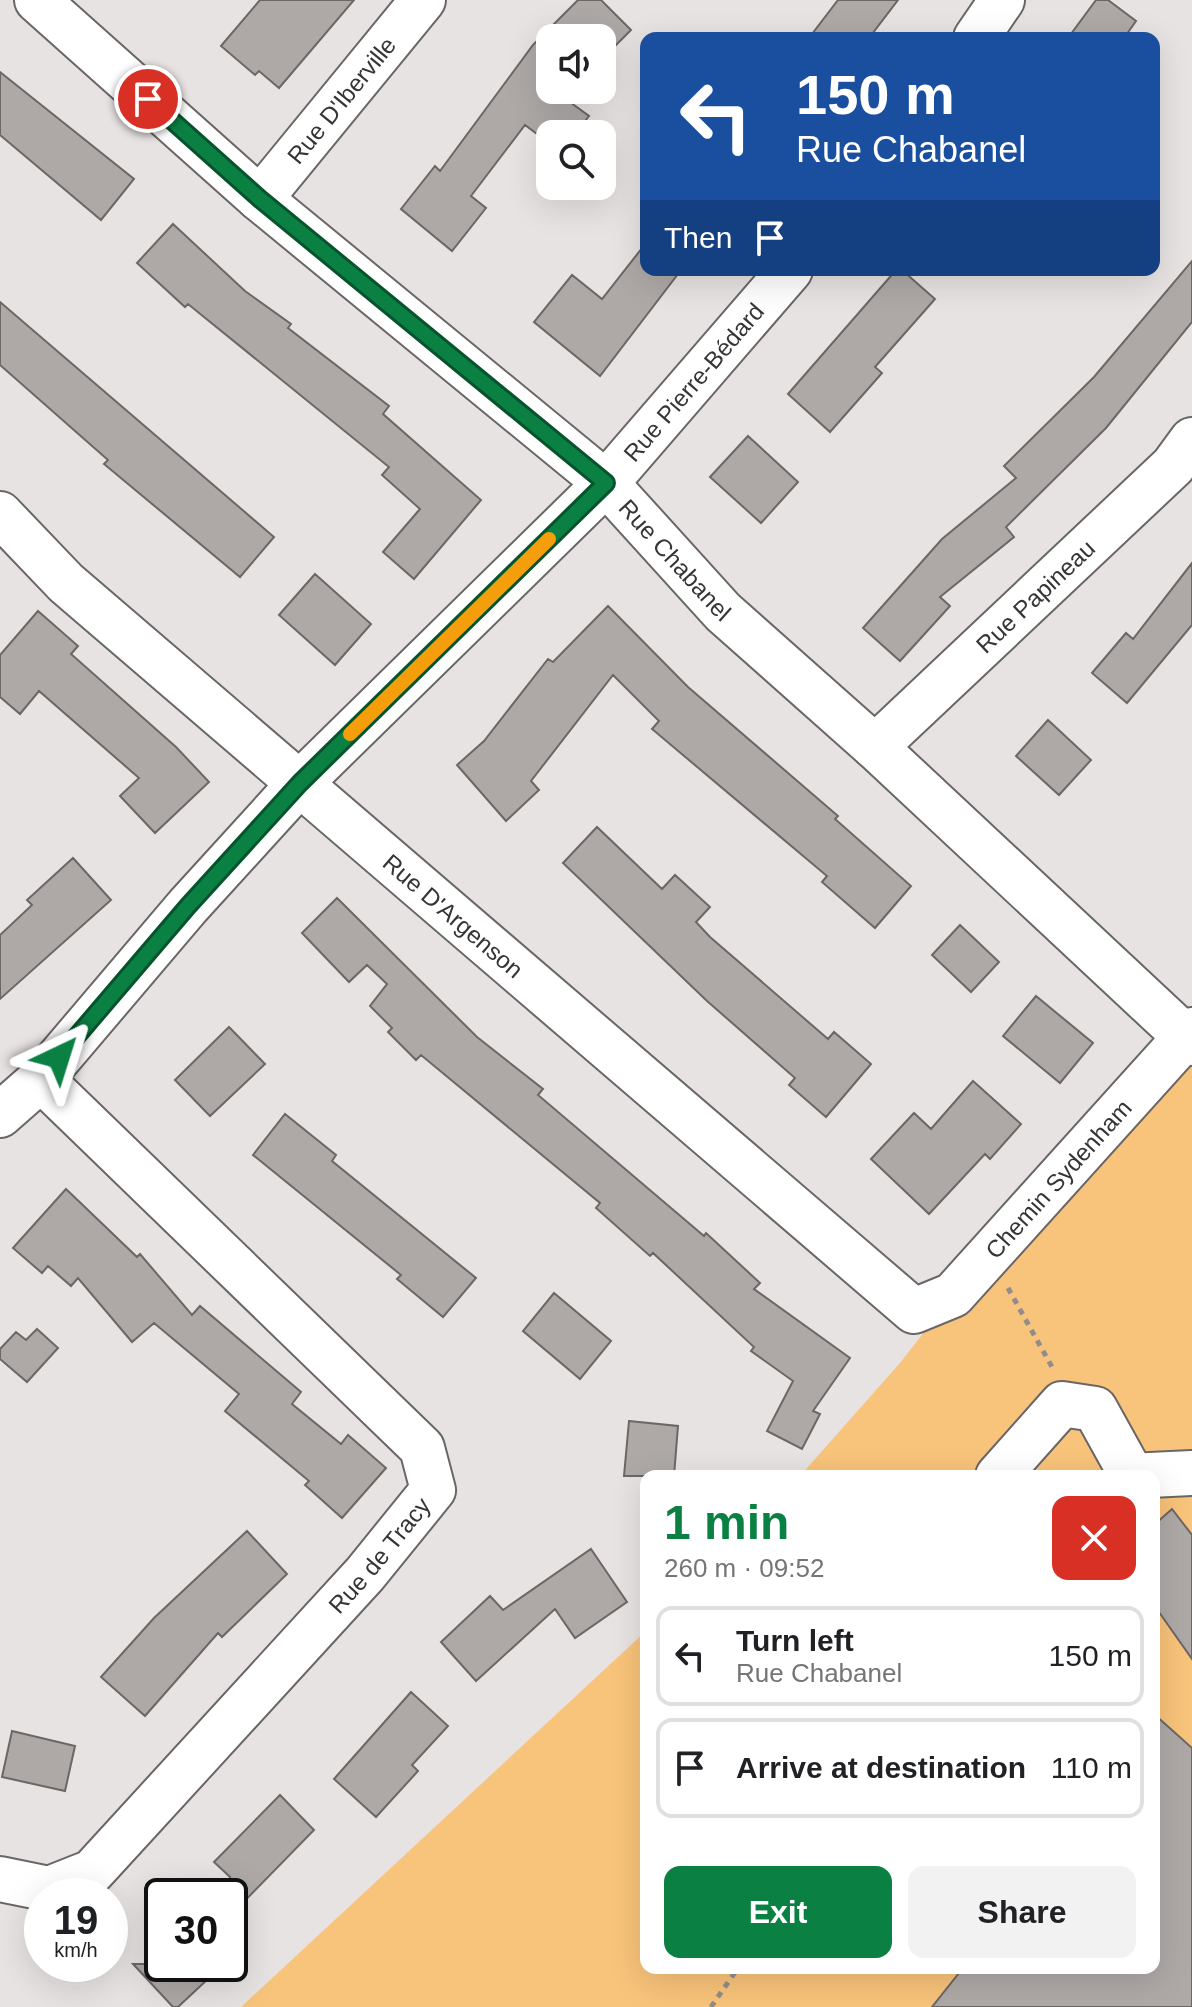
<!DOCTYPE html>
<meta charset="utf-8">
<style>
body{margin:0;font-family:Arial,sans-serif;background:#f2f2f2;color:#202124;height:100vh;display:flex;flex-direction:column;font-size:30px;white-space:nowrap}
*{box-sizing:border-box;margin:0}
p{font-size:26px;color:#757577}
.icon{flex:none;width:44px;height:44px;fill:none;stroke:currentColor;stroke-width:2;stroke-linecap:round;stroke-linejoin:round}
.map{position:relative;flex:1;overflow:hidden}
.details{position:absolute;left:640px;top:1470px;width:520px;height:504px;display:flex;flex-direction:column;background:#fff;border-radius:16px;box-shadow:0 8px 32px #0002}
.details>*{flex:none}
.guide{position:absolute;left:640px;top:32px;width:520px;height:244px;border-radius:16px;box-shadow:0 8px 32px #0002;background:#1a4fa0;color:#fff;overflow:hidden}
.tools{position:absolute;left:536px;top:24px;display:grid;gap:16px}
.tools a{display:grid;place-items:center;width:80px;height:80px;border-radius:16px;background:#fff;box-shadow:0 8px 32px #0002;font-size:40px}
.speed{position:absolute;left:24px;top:1878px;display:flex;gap:16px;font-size:40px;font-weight:700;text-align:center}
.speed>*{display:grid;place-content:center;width:104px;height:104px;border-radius:50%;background:#fff;box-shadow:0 8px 32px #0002;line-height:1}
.speed small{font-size:20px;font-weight:400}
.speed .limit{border:4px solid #111;border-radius:12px;background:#fff;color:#111}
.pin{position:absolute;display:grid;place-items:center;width:68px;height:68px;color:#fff;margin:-34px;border:4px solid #fff;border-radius:50%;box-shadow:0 2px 8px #0007}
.me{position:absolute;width:88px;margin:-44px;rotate:41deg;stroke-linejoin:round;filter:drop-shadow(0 0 6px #0008)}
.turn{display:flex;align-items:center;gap:28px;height:168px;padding:0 24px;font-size:36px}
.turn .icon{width:104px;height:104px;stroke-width:2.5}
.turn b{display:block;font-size:56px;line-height:68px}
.then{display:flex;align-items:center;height:76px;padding:0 24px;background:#0003;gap:16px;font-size:30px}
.round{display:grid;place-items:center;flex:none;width:84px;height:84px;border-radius:16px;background:#f2f2f2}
.summary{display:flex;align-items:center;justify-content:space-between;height:136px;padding:0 24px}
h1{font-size:48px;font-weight:700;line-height:60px;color:#0b8043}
.action{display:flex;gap:16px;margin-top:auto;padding:16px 24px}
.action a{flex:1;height:92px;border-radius:16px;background:#0b8043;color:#fff;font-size:32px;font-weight:700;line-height:92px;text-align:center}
.action a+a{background:#f2f2f2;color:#202124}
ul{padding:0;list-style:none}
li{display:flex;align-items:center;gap:24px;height:100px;margin:0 16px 12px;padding:0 8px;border:4px solid #e0e0e0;border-radius:16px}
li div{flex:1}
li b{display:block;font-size:30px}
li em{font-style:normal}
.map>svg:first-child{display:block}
.green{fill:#f8c37a}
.building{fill:#aea9a7;stroke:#6c6765;stroke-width:2}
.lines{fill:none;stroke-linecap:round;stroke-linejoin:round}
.minor-casing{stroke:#6b6666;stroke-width:48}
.path{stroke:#918d8d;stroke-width:5;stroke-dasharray:6 6;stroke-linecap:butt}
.minor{stroke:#fff;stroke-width:44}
.route-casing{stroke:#07532c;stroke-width:20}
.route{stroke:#0b8043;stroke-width:14}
.slow{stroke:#f59e0b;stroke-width:14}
.labels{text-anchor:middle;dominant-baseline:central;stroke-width:7;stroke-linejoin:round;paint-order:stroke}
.street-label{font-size:24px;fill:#363434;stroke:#e8e3e3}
</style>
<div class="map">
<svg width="1192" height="2007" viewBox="0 0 1192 2007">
<rect width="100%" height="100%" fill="#e8e3e3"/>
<path class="green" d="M 1192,1043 L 1192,2007 L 241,2007 L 646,1631 L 646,1968 L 1154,1968 L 1154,1476 L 800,1476 L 900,1363 L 953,1295 Z"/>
<path class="building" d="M 260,0 L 354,0 L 279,88 L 259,71 L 255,75 L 221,46 Z
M 578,0 L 601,0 L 631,30 L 602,59 L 602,38 L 550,38 L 550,90 L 570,90 L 563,97 L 589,116 L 575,134 L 537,134 L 525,125 L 471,196 L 486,208 L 452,251 L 401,209 L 435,166 L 440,171 L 533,45 Z
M 838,0 L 898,0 L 869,38 L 809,38 Z
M 1096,0 L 1108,0 L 1136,21 L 1124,38 L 1068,38 Z
M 0,72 L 134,179 L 101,220 L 0,135 Z
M 173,224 L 245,291 L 291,324 L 288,328 L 389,406 L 383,414 L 481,500 L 414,579 L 383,552 L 420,509 L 382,475 L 389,467 L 188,304 L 185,307 L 137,263 Z
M 646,243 L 646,270 L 681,270 L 600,376 L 534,322 L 572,275 L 602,299 Z
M 1192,261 L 1192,322 L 1106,428 L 1006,527 L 1014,537 L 940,597 L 950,606 L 900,661 L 863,628 L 942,539 L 1016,478 L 1004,466 L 1094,377 Z
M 896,270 L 902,270 L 935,299 L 875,367 L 882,373 L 830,432 L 788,394 Z
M 0,302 L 274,537 L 240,577 L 104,464 L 108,460 L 0,365 Z
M 748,436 L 798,482 L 761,523 L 710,477 Z
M 1192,563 L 1192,625 L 1127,703 L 1092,673 L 1126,633 L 1133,639 Z
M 315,574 L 371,624 L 335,665 L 279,615 Z
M 608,606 L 688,687 L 838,816 L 835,819 L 911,886 L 875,928 L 822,882 L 827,876 L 652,729 L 659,721 L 613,675 L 531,781 L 539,790 L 506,821 L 457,765 L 484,741 L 548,659 L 553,662 Z
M 38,611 L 78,646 L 71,654 L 176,747 L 209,782 L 155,833 L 120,796 L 139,778 L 39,691 L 20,714 L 0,697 L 0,655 Z
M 1048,720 L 1091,760 L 1059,795 L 1016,756 Z
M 597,827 L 662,889 L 675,875 L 710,907 L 696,922 L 710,937 L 828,1039 L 834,1032 L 871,1064 L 826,1117 L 789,1085 L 795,1078 L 707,1001 L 563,863 Z
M 73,858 L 111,900 L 0,999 L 0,935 L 32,905 L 27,900 Z
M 337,898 L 477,1037 L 543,1089 L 538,1095 L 704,1236 L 706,1233 L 760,1283 L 754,1289 L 850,1358 L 813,1411 L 820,1414 L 802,1449 L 767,1431 L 793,1381 L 751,1351 L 754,1347 L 653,1253 L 650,1256 L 596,1208 L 600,1203 L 421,1055 L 416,1060 L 388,1032 L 392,1028 L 370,1006 L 387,984 L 367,965 L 349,982 L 302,933 Z
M 960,925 L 999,962 L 971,992 L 932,955 Z
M 1036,996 L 1093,1043 L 1060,1083 L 1003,1036 Z
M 229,1027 L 265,1064 L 210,1116 L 175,1080 Z
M 973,1081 L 1021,1124 L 990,1159 L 985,1154 L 929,1214 L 871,1159 L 914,1113 L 931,1129 Z
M 285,1114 L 336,1155 L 332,1161 L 476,1278 L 443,1317 L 397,1279 L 401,1275 L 253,1155 Z
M 66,1189 L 137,1257 L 140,1254 L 192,1315 L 200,1306 L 301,1392 L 292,1404 L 341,1444 L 348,1435 L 386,1468 L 342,1518 L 305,1485 L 309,1481 L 225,1411 L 239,1394 L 154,1323 L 132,1342 L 78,1278 L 71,1286 L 48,1266 L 42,1273 L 13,1248 Z
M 554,1293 L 611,1341 L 580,1379 L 523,1331 Z
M 37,1329 L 58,1348 L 27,1382 L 0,1359 L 0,1349 L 16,1332 L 26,1340 Z
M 629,1421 L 678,1426 L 674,1476 L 624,1476 Z
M 1172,1509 L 1192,1535 L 1192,1659 L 1154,1605 L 1154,1525 Z
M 247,1531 L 287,1574 L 222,1637 L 218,1633 L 145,1716 L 101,1677 L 154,1618 Z
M 591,1549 L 627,1602 L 575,1638 L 555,1609 L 476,1681 L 441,1642 L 490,1596 L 503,1610 Z
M 411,1692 L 448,1726 L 412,1765 L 418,1771 L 376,1817 L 334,1779 Z
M 1154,1714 L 1192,1748 L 1192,2007 L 932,2007 L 963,1968 L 1154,1968 Z
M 12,1731 L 75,1746 L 65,1791 L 2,1777 Z
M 280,1795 L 314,1830 L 230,1916 L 230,1877 L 214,1862 Z
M 133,1964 L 224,1964 L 178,2007 L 173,2007 Z"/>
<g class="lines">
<defs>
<g id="minor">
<path id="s1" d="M 37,0 L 260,199 L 606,483 L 723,612 L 875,747 L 1192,1043"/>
<path d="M 976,38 L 1002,0"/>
<path id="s2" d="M 260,199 L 423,0"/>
<path id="s3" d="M 0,514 L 66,583 L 914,1311 L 953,1295 L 1192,1030"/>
<path id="s4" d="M 875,747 L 1173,466 L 1192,440"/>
<path id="s5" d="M 0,1115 L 41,1079 L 188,906 L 300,783 L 606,483 L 790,270"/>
<path d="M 998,1476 L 1062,1404 L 1095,1409 L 1131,1474"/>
<path d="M 1129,1476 L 1192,1473"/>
<path id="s6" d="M 0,1879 L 49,1889 L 92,1872 L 365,1574 L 433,1490 L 422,1448 L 41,1079"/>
</g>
</defs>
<use href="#minor" class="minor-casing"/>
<path class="path" d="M 1008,1288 L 1052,1367
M 711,2007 L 738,1968"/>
<use href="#minor" class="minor"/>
</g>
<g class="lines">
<defs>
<path id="route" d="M 59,1057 L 188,906 L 300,783 L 606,483 L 260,199 L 148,99"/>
</defs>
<use href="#route" class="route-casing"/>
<use href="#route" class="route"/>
<path class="slow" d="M 350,734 L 549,539"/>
</g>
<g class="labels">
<g class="street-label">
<text stroke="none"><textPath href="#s2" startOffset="128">Rue D'Iberville</textPath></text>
<text stroke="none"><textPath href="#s5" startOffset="1010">Rue Pierre-Bédard</textPath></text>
<text stroke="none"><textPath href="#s1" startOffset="850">Rue Chabanel</textPath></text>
<text stroke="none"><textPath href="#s4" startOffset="220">Rue Papineau</textPath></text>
<text stroke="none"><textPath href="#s3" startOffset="606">Rue D'Argenson</textPath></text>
<text stroke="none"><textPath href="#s3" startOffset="1412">Chemin Sydenham</textPath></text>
<text stroke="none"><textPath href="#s6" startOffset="524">Rue de Tracy</textPath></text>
</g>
</g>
</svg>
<div class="tools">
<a><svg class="icon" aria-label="sound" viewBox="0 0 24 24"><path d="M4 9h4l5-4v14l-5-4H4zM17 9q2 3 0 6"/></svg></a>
<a><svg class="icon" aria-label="search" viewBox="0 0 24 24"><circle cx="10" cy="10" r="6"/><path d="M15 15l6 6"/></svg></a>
</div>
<div class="speed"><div>19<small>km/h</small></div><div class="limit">30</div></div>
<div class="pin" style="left:148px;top:99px;background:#d93025"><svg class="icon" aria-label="arrive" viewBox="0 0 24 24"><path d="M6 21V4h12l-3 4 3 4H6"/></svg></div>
<svg class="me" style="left:59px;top:1057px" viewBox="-20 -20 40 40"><path d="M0-17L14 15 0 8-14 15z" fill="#0b8043" stroke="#fff" stroke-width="4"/></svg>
<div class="guide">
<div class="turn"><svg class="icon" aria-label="left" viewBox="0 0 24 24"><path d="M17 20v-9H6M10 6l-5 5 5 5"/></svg><div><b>150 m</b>Rue Chabanel</div></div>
<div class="then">Then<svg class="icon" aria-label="arrive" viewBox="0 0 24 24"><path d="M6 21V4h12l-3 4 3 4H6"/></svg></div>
</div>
<section class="details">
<div class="summary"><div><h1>1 min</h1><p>260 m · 09:52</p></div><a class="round" style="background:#d93025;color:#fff"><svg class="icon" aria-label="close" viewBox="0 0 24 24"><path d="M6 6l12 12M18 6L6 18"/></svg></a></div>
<ul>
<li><svg class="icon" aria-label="left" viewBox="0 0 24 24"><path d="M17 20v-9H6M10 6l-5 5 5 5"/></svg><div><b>Turn left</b><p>Rue Chabanel</p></div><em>150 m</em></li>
<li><svg class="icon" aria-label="arrive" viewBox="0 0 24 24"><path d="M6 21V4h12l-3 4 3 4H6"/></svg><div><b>Arrive at destination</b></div><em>110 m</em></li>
</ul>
<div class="action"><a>Exit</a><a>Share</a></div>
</section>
</div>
